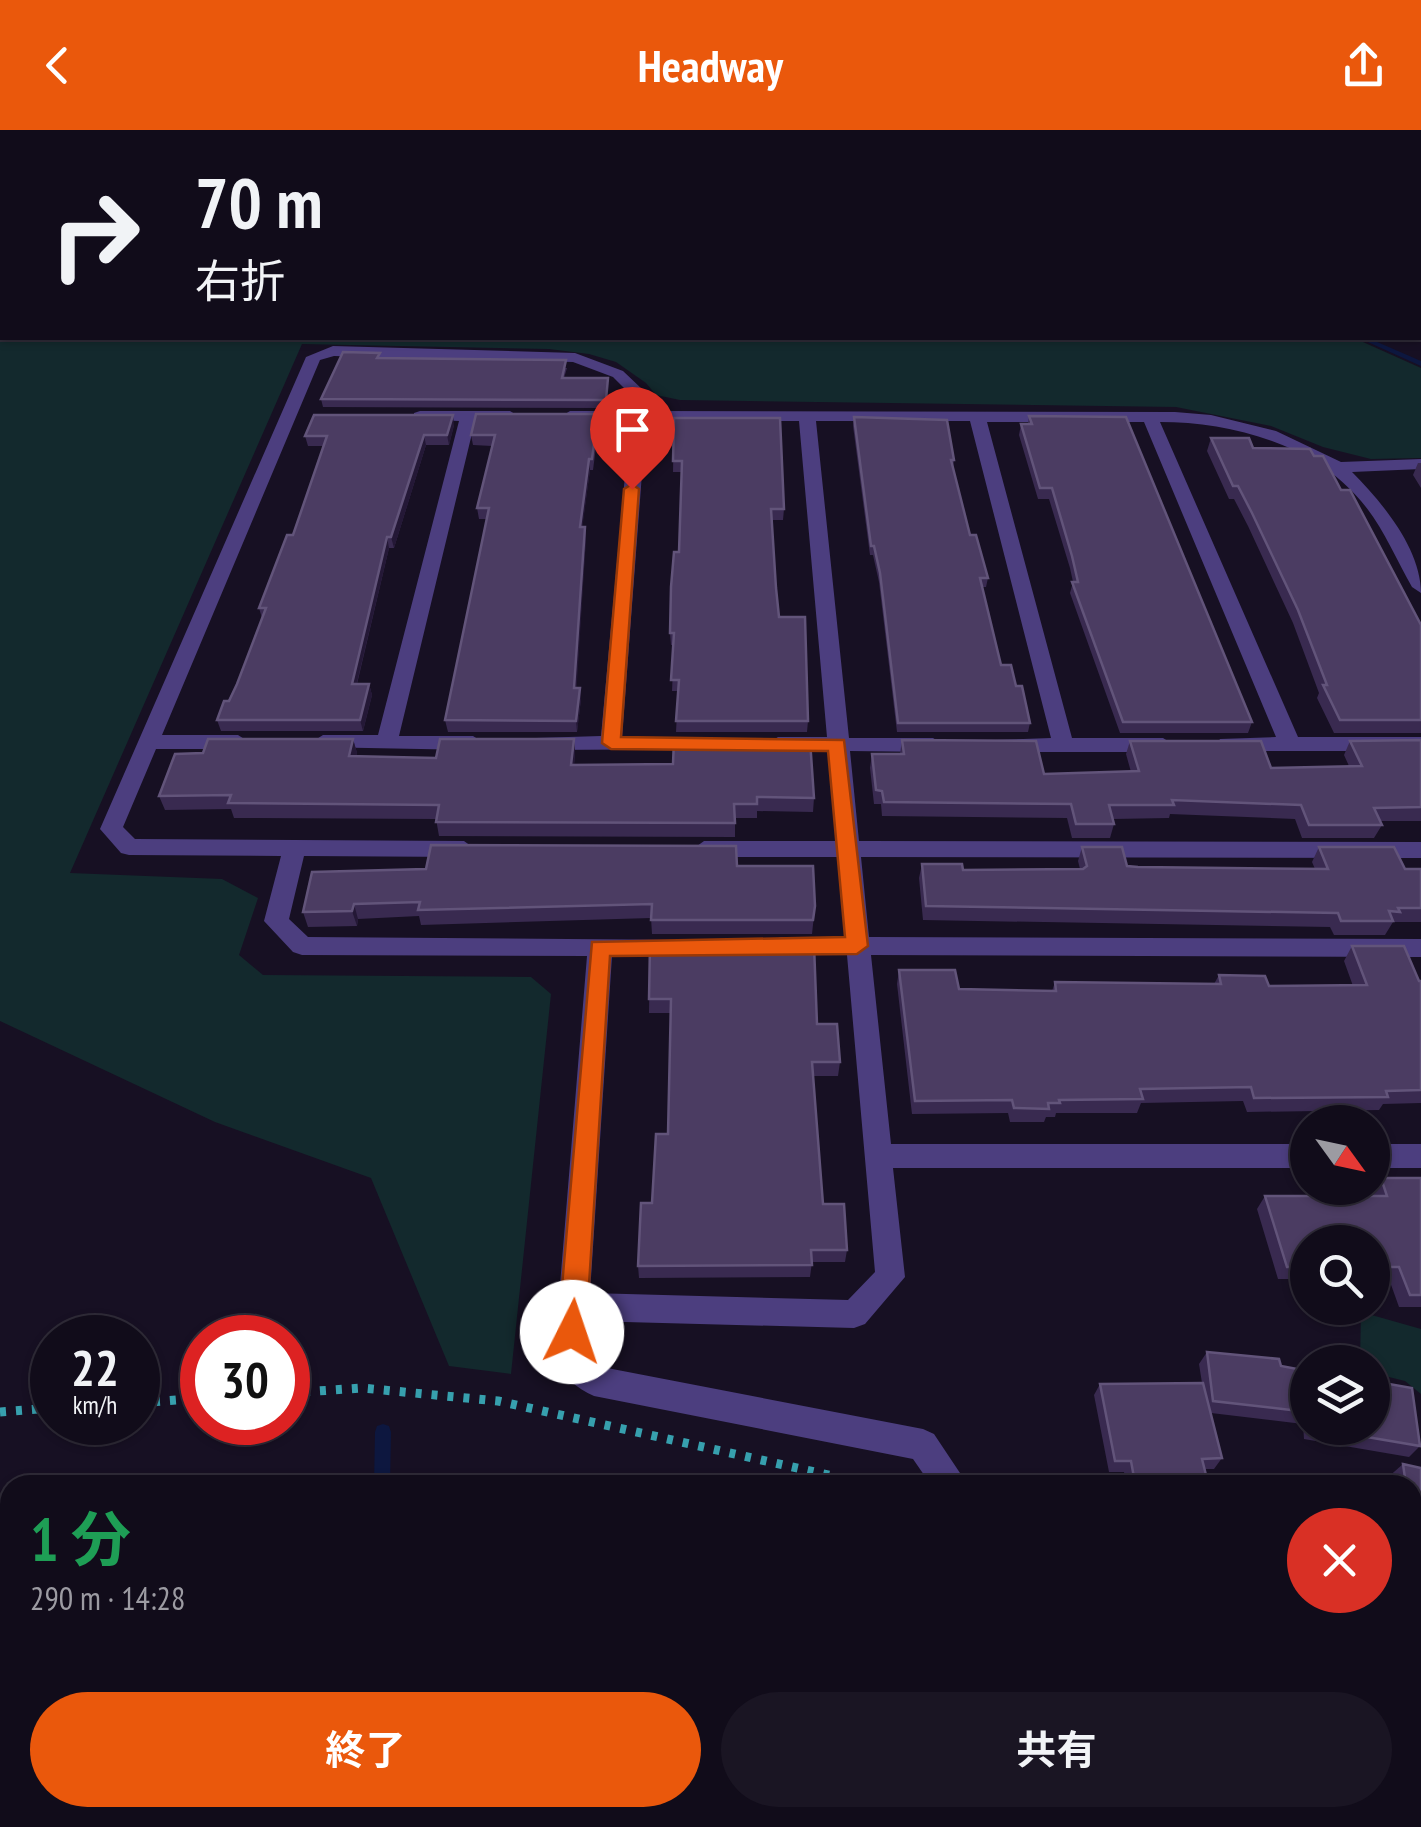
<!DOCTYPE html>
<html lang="ja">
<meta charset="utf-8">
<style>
body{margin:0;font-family:"PT Sans Narrow","Noto Sans JP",sans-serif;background:#1a1523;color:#f1f3f6;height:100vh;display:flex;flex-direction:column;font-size:38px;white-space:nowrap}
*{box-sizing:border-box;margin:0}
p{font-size:32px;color:#9c9ba2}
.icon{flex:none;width:55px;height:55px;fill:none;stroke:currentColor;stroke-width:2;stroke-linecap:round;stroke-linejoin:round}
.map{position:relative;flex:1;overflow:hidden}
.panel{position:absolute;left:0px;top:1345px;width:1422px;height:352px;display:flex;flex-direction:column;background:#110c1a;border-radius:30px 30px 0 0;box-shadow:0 2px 8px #0004,0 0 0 2px #302c39}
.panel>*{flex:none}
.top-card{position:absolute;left:0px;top:0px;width:1422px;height:210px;box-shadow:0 2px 8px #0004,0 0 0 2px #302c39;background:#110c1a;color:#f1f3f6;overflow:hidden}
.needle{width:65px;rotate:123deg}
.tools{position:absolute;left:1290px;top:975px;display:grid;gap:20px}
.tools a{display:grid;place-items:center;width:100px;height:100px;border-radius:50%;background:#110c1a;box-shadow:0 2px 8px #0004,0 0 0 2px #302c39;font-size:50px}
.speed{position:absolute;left:30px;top:1185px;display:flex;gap:20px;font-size:50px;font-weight:700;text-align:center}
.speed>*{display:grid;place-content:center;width:130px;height:130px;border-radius:50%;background:#110c1a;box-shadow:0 2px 8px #0004,0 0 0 2px #302c39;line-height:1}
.speed small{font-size:25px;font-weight:400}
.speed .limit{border:15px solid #d22;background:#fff;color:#111}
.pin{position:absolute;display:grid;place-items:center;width:85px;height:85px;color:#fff;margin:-102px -42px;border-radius:50% 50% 50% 0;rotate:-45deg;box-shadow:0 0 10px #0007}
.pin .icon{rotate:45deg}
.me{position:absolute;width:110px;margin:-55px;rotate:4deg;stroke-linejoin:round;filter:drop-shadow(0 0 8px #0008)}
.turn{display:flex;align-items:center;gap:35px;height:210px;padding:0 30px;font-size:45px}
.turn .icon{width:130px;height:130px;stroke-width:2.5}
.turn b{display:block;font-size:70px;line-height:85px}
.round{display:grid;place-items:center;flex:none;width:105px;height:105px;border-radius:52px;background:#1a1523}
.head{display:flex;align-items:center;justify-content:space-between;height:170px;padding:0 30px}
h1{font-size:60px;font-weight:700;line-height:75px;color:#1e9e55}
.action{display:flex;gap:20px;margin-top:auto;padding:20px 30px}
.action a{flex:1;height:115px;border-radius:60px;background:#ea580c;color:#fff;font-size:40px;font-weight:700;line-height:115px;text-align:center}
.action a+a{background:#1a1523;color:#f1f3f6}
header{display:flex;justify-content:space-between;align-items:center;height:130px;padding:0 30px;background:#ea580c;color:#fff;font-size:45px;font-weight:700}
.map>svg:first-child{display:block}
.green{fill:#13292d}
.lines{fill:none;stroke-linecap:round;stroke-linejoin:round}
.stream{fill:#0d173f;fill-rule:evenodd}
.path{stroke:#37a0ae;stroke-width:9;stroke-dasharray:6 10;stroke-linecap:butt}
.service{fill:#4c3e7f;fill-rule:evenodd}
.minor{fill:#4c3e7f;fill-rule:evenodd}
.wall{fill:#392a50}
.shaded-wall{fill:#241836}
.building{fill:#4b3c62;stroke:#62547a;stroke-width:2.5}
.route{fill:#ea580c;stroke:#983908;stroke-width:2.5}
</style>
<header><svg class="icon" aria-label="back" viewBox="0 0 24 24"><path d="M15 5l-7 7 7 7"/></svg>Headway<svg class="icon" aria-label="share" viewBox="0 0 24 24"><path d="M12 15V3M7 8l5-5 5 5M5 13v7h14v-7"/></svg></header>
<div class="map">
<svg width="1421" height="1697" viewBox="0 0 1421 1697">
<rect width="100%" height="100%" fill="#171023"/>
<path class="green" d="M 0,0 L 1066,0 L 1071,2 L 2,2 L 2,208 L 1354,208 L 1421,238 L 1421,328 L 1371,329 L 1323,317 L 1271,296 L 1176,277 L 680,270 L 656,265 L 646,253 L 616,232 L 589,224 L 549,219 L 302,214 L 70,743 L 222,749 L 258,768 L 239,825 L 263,845 L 531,847 L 551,864 L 511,1244 L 449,1236 L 371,1048 L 215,992 L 0,891 Z
M 1361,1182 L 1421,1199 L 1421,1264 L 1405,1251 L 1373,1243 L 1372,1232 L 1360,1232 Z"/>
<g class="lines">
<path class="stream" d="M 1359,208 L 1368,208 L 1421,231 L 1421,236 Z
M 383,1294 L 389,1296 L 391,1302 L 390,1355 L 374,1355 L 375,1302 L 377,1296 Z
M 382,1688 L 401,1688 L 402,1697 L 382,1697 Z"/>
<path class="path" d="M 288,1263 L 362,1258 L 498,1271 L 873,1355
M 138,1273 L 202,1268
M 0,1282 L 52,1278
M 867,1697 L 870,1688"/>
<path class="service" d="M 1167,0 L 1178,0 L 1180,2 L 1170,2 Z"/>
<path class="minor" d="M 1420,185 L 1421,185 L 1421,193 L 1420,193 Z
M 333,216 L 575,223 L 623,241 L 643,260 L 646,281 L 1175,282 L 1211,285 L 1276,301 L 1341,332 L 1421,329 L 1421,339 L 1352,342 C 1382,372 1421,419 1421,463 L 1412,457 C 1396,429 1382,395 1361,371 C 1313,314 1232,292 1160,292 L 1298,607 L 1421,607 L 1421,621 L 1228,621 L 1217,614 L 1220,609 L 1276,607 L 1144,292 L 987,292 L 1072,608 L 1163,608 L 1174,615 L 1163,622 L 1003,622 L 992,615 L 995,610 L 1051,608 L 970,291 L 816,291 L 849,608 L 933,608 L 944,615 L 933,622 L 850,621 L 859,711 L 1421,712 L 1421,728 L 861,727 L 869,807 L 1421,809 L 1421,827 L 871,825 L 891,1014 L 1308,1014 L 1308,1038 L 893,1038 L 905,1147 L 865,1194 L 854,1198 L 588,1191 L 586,1222 L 602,1237 L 923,1299 L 934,1304 L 968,1355 L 931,1355 L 913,1329 L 594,1266 C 577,1259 562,1245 554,1228 L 587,826 L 302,825 L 293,822 L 264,791 L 281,726 L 129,725 L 121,723 L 100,699 L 306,227 ZM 334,226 L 573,232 L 613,247 L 628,262 L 630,281 L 570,281 L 562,286 L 570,291 L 630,291 L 601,606 L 535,608 L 532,613 L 535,618 L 543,620 L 716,619 L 719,614 L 708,607 L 622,607 L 646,291 L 799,291 L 827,607 L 778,607 L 767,614 L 778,621 L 829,621 L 837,711 L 704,711 L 693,719 L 704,727 L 838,727 L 845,807 L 781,807 L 772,810 L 769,816 L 772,822 L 781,825 L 847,825 L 875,1142 L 848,1170 L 590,1163 L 612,826 L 681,826 L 690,824 L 693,817 L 690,810 L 308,807 L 289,789 L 304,726 L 464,727 L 475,719 L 464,711 L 135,709 L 123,697 L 156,619 L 238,619 L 249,612 L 238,605 L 162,605 L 320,230 Z
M 420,281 L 510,281 L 518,286 L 510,291 L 475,291 L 399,606 L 473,606 L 484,613 L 473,620 L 315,617 L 312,612 L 323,605 L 378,605 L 459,291 L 414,289 L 414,283 Z
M 1372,1014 L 1421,1014 L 1421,1038 L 1372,1038 Z
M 1412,1534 L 1421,1538 L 1421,1577 L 1412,1574 Z"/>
</g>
<path class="wall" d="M 380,228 L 567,238 L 564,248 L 608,248 L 606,278 L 323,277 L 321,269 Z
M 604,284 L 602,317 L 596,317 L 593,340 L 590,340 L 582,397 L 585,397 L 586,408 L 576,558 L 581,569 L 577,602 L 448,602 L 445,590 L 487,389 L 479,389 L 477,378 L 492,316 L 473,315 L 471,305 Z
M 1029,286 L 1252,592 L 1248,603 L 1120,603 L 1070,463 L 1073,452 L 1070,438 L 1049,369 L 1038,369 L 1019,305 L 1021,294 L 1028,294 Z
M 854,287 L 954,330 L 953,338 L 970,405 L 988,448 L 986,457 L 982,457 L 1001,535 L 1016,556 L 1030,593 L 1028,602 L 897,602 L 879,452 L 873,425 L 870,425 L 853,296 Z
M 674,288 L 784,379 L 783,390 L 771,390 L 776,458 L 779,487 L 808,591 L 807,602 L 676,602 L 678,561 L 672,561 L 674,515 L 671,515 L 670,503 L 679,422 L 682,342 L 673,342 Z
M 454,295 L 449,315 L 426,315 L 394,418 L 389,418 L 357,554 L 369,554 L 372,565 L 363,601 L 221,601 L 217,590 L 237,554 L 262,488 L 259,478 L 293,405 L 323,316 L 308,316 L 305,306 Z
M 1211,308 L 1253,318 L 1314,326 L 1341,360 L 1421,495 L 1421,603 L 1334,603 L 1317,568 L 1319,563 L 1293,493 L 1248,396 L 1234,369 L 1229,369 L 1207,321 Z
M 1418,333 L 1421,333 L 1421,358 L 1413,345 Z
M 353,609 L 357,623 L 356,626 L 436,628 L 574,609 L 575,623 L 574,635 L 814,668 L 813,682 L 757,681 L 757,688 L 735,688 L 735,707 L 439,706 L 436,689 L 234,688 L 231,679 L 165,680 L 159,666 L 203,623 Z
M 902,610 L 1044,644 L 1131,642 L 1126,624 L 1130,611 L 1271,638 L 1349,636 L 1344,625 L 1350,611 L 1421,610 L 1421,691 L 1380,691 L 1382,695 L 1374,708 L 1302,708 L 1295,689 L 1170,684 L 1169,688 L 1113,689 L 1114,694 L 1110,708 L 1072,708 L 1067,688 L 882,686 L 881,674 L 874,674 L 870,638 L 872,624 L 900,624 Z
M 1082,717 L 1127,736 L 1138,737 L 1315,739 L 1312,732 L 1319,717 L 1405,739 L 1421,739 L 1421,792 L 1393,792 L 1385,805 L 1334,805 L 1330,797 L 923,790 L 919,748 L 922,734 L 963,740 L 1080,739 L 1078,731 Z
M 737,736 L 815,776 L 812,804 L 652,804 L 651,788 L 421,795 L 419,786 L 358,789 L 357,796 L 308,797 L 303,782 L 312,742 Z
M 650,815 L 817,894 L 840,932 L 838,946 L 813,946 L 823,1074 L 847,1120 L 845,1132 L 812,1132 L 810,1147 L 639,1148 L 638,1136 L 668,1004 L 671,883 L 649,883 Z
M 1352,816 L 1421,851 L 1421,973 L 1383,974 L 1379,980 L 1247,982 L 1243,971 L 1141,973 L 1137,983 L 1056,983 L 1055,987 L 1046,987 L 1044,992 L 1010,992 L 1008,983 L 912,984 L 897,854 L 899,840 L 959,859 L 1052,861 L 1055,852 L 1214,854 L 1219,845 L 1269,856 L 1353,856 L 1344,831 Z
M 1381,1048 L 1421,1048 L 1421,1177 L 1399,1177 L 1389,1149 L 1372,1149 L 1372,1112 L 1308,1112 L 1308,1149 L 1278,1149 L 1257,1079 L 1265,1066 L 1373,1066 L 1371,1061 Z
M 1207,1222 L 1308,1241 L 1308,1298 L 1372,1298 L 1420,1316 L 1409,1327 L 1304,1309 L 1303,1294 L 1211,1283 L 1222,1328 L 1214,1339 L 1205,1339 L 1208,1353 L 1206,1355 L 1126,1355 L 1124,1342 L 1109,1342 L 1094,1265 L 1100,1254 L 1202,1253 L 1199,1234 Z
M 1403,1334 L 1421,1338 L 1421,1535 L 1412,1533 L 1412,1355 L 1387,1355 L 1386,1349 Z"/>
<path class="shaded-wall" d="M 453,285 L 454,295 L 449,315 L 447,305 Z
M 424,305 L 426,315 L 394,418 L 391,407 Z
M 589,329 L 590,340 L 581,408 L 580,397 Z
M 585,397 L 586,408 L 576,569 L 574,558 Z
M 387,407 L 389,418 L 354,565 L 352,554 Z
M 369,554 L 372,565 L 363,601 L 360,590 Z
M 580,558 L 581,569 L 577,602 L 576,591 Z
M 353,609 L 357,623 L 353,640 L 349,626 Z
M 574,609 L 575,623 L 573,649 L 571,635 Z
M 354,774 L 358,789 L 357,796 L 352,781 Z"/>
<path class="building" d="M 343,222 L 380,223 L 377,228 L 566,230 L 562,248 L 608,248 L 606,270 L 321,269 Z
M 476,284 L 604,284 L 602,306 L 595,306 L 592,329 L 589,329 L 580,397 L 585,397 L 574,558 L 580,558 L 576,591 L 445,590 L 489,378 L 477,378 L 495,305 L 471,305 Z
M 314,285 L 453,285 L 447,305 L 424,305 L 391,407 L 387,407 L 352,554 L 369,554 L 360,590 L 217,590 L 224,571 L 229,571 L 237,554 L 266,478 L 259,478 L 287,405 L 293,405 L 327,306 L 305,306 Z
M 1029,286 L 1126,287 L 1252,592 L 1123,592 L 1072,452 L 1078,452 L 1072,426 L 1052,358 L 1040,358 L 1021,294 L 1032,294 Z
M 854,287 L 947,290 L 954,330 L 951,330 L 970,405 L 976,405 L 988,448 L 980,448 L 1001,535 L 1011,535 L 1016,556 L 1022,556 L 1030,593 L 898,593 L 880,443 L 874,416 L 871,416 Z
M 674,288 L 780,288 L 784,379 L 771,379 L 776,458 L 779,487 L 805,487 L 808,591 L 676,591 L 679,550 L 671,550 L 674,503 L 670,503 L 671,457 L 674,422 L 679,422 L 682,331 L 673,331 Z
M 1211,308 L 1249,308 L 1253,318 L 1310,319 L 1314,326 L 1323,326 L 1341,360 L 1350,360 L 1421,495 L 1421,590 L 1340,590 L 1323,555 L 1327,555 L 1298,480 L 1252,383 L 1238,356 L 1233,356 Z
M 208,609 L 353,609 L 349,626 L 436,628 L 440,609 L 574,609 L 571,635 L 673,634 L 674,609 L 810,610 L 814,668 L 757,667 L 757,674 L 734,674 L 735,693 L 436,692 L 439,675 L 228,673 L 231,665 L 159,666 L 175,624 L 203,623 Z
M 902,610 L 1036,611 L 1044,644 L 1139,641 L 1130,611 L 1261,611 L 1271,638 L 1362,636 L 1350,611 L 1421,610 L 1421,677 L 1374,678 L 1382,695 L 1309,695 L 1301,675 L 1172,670 L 1174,675 L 1109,675 L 1114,694 L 1076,694 L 1071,674 L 884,672 L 882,661 L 876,660 L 872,624 L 904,624 Z
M 431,715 L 736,716 L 737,736 L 813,736 L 815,776 L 813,790 L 651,790 L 652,774 L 418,780 L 420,772 L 354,774 L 352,781 L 303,782 L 312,742 L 426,739 Z
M 1082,717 L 1122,717 L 1127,736 L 1138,737 L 1328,739 L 1319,717 L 1394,717 L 1405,739 L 1421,739 L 1421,778 L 1398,778 L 1400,782 L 1389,781 L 1393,791 L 1341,791 L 1338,783 L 926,776 L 922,734 L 962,734 L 963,740 L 1083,739 L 1087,736 Z
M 650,815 L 814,815 L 817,894 L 837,894 L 840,932 L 812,932 L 823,1074 L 844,1074 L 847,1120 L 811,1120 L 812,1135 L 638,1136 L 641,1073 L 652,1073 L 656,1004 L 668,1004 L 671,869 L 649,869 Z
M 1352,816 L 1404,816 L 1419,851 L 1421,851 L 1421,960 L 1386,961 L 1388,967 L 1254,968 L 1251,957 L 1140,959 L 1143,969 L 1059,970 L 1060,973 L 1048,973 L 1049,979 L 1014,978 L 1012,970 L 915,971 L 899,840 L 955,840 L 959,859 L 1056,861 L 1055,852 L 1221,854 L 1219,845 L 1265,846 L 1269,856 L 1367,855 Z
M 1381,1048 L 1421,1048 L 1421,1165 L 1410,1165 L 1399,1137 L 1372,1137 L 1372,1112 L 1308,1112 L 1308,1137 L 1287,1137 L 1265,1066 L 1387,1066 Z
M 1207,1222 L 1279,1229 L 1281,1236 L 1308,1241 L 1308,1282 L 1213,1271 Z
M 1372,1251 L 1412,1258 L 1420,1316 L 1314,1298 L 1372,1298 Z
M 1203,1253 L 1222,1328 L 1202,1329 L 1208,1353 L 1135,1353 L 1131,1331 L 1115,1331 L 1100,1254 Z
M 1403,1334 L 1421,1338 L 1421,1468 L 1412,1404 L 1412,1355 L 1406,1355 Z"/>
<path class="route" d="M 632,354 L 639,359 L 621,607 L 844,610 L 868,816 L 857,824 L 610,826 L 586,1202 L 582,1212 L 572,1216 L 562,1212 L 558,1202 L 592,812 L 845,807 L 828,621 L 611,619 L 602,613 L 624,359 Z"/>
</svg>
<div class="tools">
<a><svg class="needle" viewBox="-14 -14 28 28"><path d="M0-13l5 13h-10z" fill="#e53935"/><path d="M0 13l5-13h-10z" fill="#9c9ba2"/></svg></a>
<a><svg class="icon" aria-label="search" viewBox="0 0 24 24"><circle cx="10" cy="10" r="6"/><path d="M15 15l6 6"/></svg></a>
<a><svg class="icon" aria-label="layers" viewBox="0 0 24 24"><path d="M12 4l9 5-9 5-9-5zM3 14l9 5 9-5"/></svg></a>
</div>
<div class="speed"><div>22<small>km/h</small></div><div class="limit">30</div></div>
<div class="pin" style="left:632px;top:359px;background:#d93025"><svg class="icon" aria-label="arrive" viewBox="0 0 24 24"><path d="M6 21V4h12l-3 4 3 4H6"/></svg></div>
<svg class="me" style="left:572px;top:1202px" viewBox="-20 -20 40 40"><circle r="19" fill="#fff"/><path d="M0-13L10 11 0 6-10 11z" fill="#ea580c"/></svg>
<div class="top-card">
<div class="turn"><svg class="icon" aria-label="right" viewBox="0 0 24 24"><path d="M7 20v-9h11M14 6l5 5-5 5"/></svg><div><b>70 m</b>右折</div></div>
</div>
<section class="panel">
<div class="head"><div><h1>1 分</h1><p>290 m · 14:28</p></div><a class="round" style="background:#d93025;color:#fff"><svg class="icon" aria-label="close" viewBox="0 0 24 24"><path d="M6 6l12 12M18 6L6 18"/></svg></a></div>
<div class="action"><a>終了</a><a>共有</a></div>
</section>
</div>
